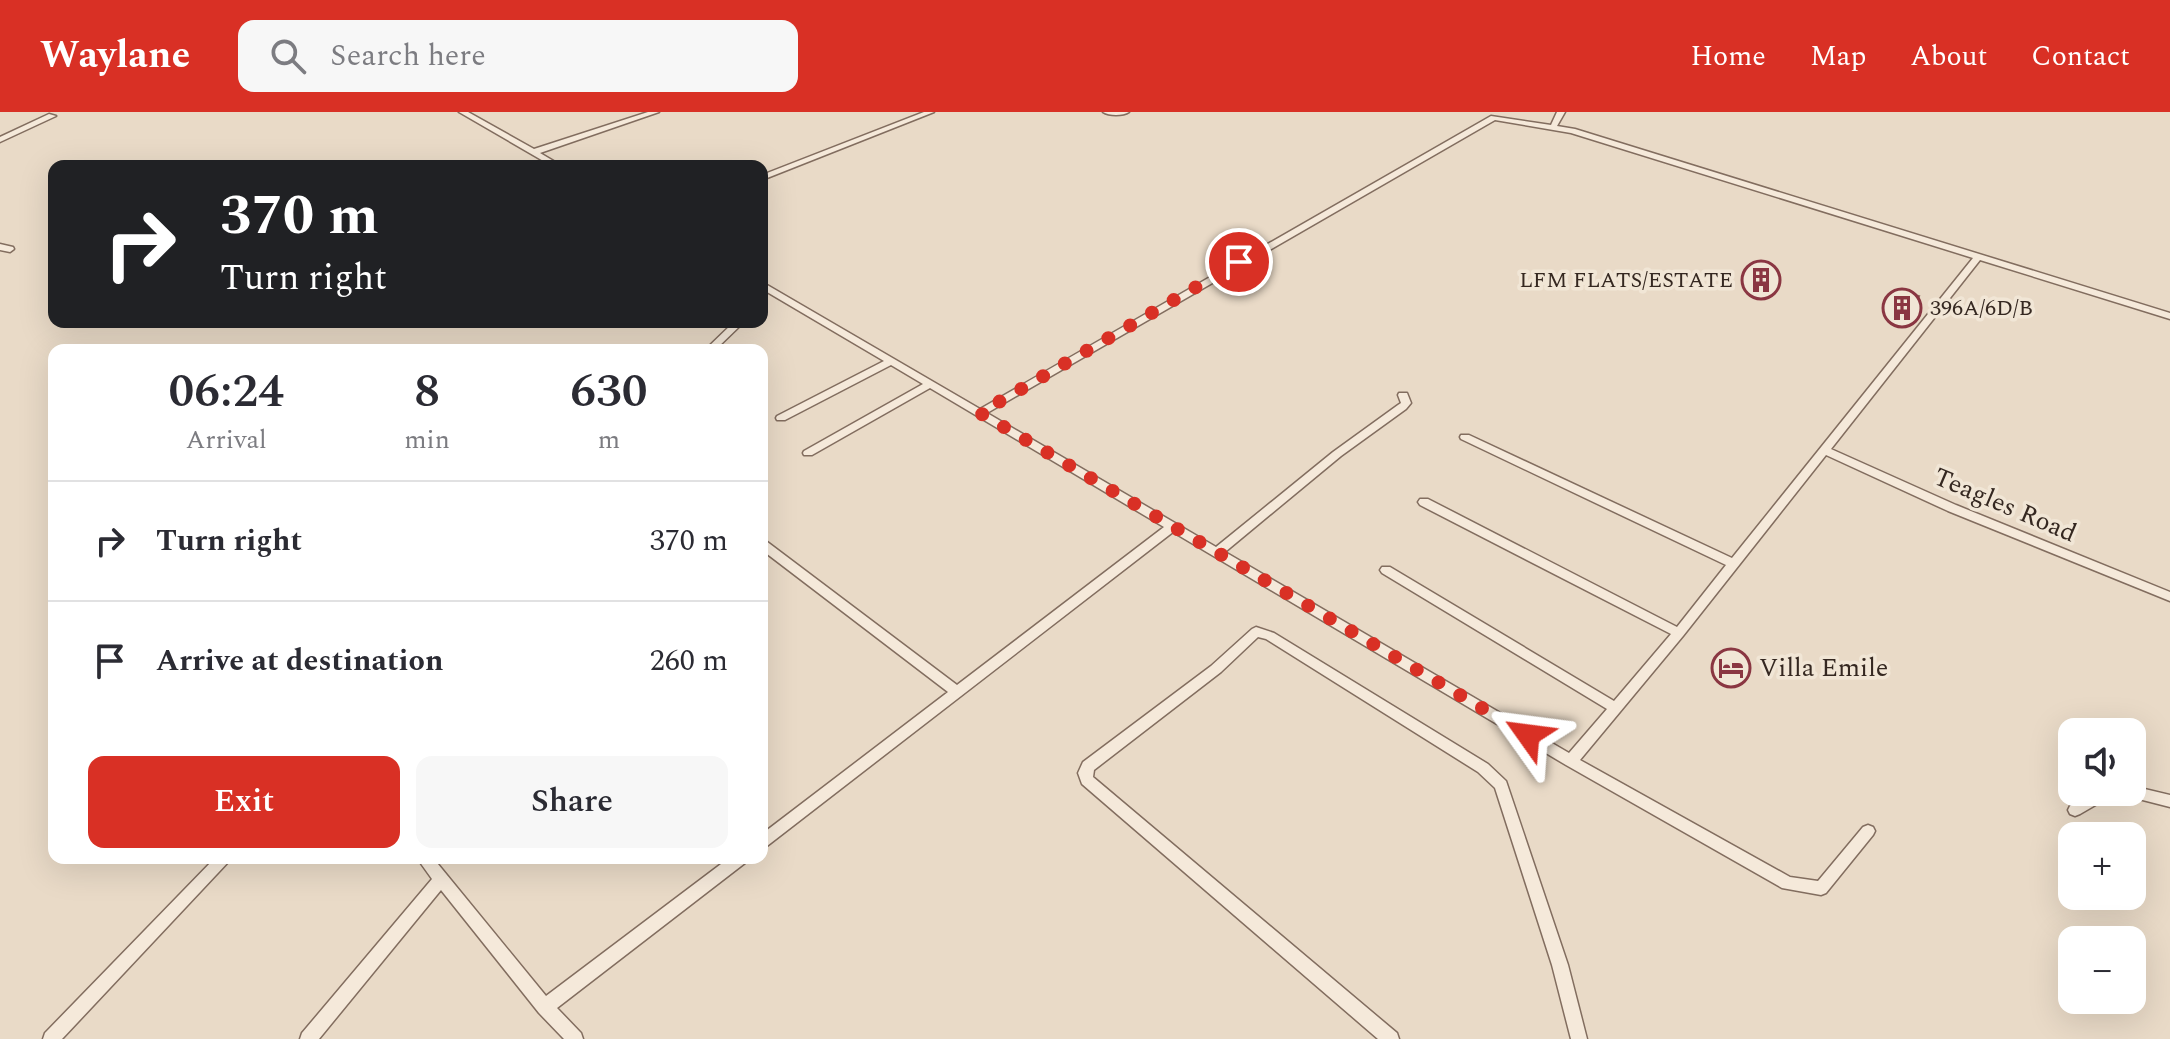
<!DOCTYPE html>
<meta charset="utf-8">
<style>
body{margin:0;font-family:Spectral,serif;background:#f7f7f7;color:#2b2b33;height:100vh;display:flex;flex-direction:column;font-size:30px;white-space:nowrap}
*{box-sizing:border-box;margin:0}
p{font-size:26px;color:#7c7c81}
.icon{flex:none;width:44px;height:44px;fill:none;stroke:currentColor;stroke-width:2;stroke-linecap:round;stroke-linejoin:round}
.map{position:relative;flex:1;overflow:hidden}
.drawer{position:absolute;left:48px;top:232px;width:720px;height:520px;display:flex;flex-direction:column;background:#fff;border-radius:16px;box-shadow:0 8px 32px #0002}
.drawer>*{flex:none}
.top-card{position:absolute;left:48px;top:48px;width:720px;height:168px;border-radius:16px;box-shadow:0 8px 32px #0002;background:#202124;color:#fff;overflow:hidden}
.tools{position:absolute;left:2058px;top:606px;display:grid;gap:16px}
.tools a{display:grid;place-items:center;width:88px;height:88px;border-radius:16px;background:#fff;box-shadow:0 8px 32px #0002;font-size:40px}
.pin{position:absolute;display:grid;place-items:center;width:68px;height:68px;color:#fff;margin:-34px;border:4px solid #fff;border-radius:50%;box-shadow:0 2px 8px #0007}
.me{position:absolute;width:88px;margin:-44px;rotate:301deg;stroke-linejoin:round;filter:drop-shadow(0 0 6px #0008)}
.turn{display:flex;align-items:center;gap:28px;height:168px;padding:0 40px;font-size:36px}
.turn .icon{width:104px;height:104px;stroke-width:2.5}
.turn b{display:block;font-size:56px;line-height:68px}
.eta{display:flex;justify-content:space-evenly;align-items:center;height:136px;text-align:center}
.eta b{font-size:48px;font-weight:600;line-height:56px}
.cta{display:flex;gap:16px;margin-top:auto;padding:16px 40px}
.cta a{flex:1;height:92px;border-radius:16px;background:#d93025;color:#fff;font-size:32px;font-weight:600;line-height:92px;text-align:center}
.cta a+a{background:#f7f7f7;color:#2b2b33}
ul{padding:0;list-style:none}
li{display:flex;align-items:center;gap:24px;height:120px;padding:0 40px;border-top:2px solid #e1e1e2}
li div{flex:1}
li b{display:block;font-size:30px}
li em{font-style:normal}
header{display:flex;align-items:center;gap:48px;box-sizing:border-box;height:112px;padding:0 40px;background:#d93025;color:#fff}
header strong{font-size:38px}
nav{display:flex;gap:44px;margin-inline-start:auto;font-size:28px}
.search{width:560px;height:72px;background:#f7f7f7;display:flex;align-items:center;gap:20px;box-sizing:border-box;padding:0 28px;border-radius:16px;color:#7c7c81;font-size:30px}
.map>svg:first-child{display:block}
.lines{fill:none;stroke-linecap:round;stroke-linejoin:round}
.street-casing{stroke:#826d5f;stroke-width:3}
.street{fill:#f5e9da;fill-rule:evenodd}
.wall{fill:#a77f70}
.building{fill:#c29482;stroke:#88685b;stroke-width:2}
.route{stroke:#d93025;stroke-width:14;stroke-dasharray:0 25.2}
.labels{text-anchor:middle;dominant-baseline:central;stroke-width:7;stroke-linejoin:round;paint-order:stroke}
.far-poi-label{font-size:22px;fill:#352821;stroke:#f1e6d6;text-anchor:end}
.street-label{font-size:26px;fill:#352821;stroke:#f1e6d6}
.poi-label{font-size:26px;fill:#352821;stroke:#f1e6d6;text-anchor:start}
</style>
<header>
<strong>Waylane</strong>
<div class="search"><svg class="icon" aria-label="search" viewBox="0 0 24 24"><circle cx="10" cy="10" r="6"/><path d="M15 15l6 6"/></svg>Search here</div>
<nav><a>Home</a><a>Map</a><a>About</a><a>Contact</a></nav>
</header>
<div class="map">
<svg width="2170" height="927" viewBox="0 0 2170 927">
<rect width="100%" height="100%" fill="#e9dac7"/>
<g class="lines">
<defs>
<path id="street" d="M 459,0 L 468,0 L 534,37 L 648,0 L 659,0 L 540,41 L 562,54 L 552,54 Z
M 924,0 L 934,0 L 762,68 L 762,63 Z
M 1103,0 L 1129,0 C 1123,4 1109,4 1103,0 Z
M 1557,0 L 1565,0 L 1557,14 L 1575,17 L 2170,201 L 2170,207 L 1980,148 L 1831,337 L 1956,393 L 2170,480 L 2170,489 L 1948,399 L 1826,343 L 1683,524 L 1580,648 L 1790,765 L 1818,769 L 1863,715 L 1868,713 L 1873,715 L 1875,719 L 1873,723 L 1826,781 L 1821,783 L 1782,776 L 1566,653 L 1173,420 L 767,734 L 762,736 L 762,722 L 948,580 L 762,438 L 762,428 L 766,429 L 957,573 L 1164,415 L 930,276 L 812,343 L 804,343 L 803,341 L 804,339 L 923,272 L 891,253 L 785,308 L 777,308 L 776,306 L 777,304 L 884,249 L 762,177 L 762,170 L 980,297 L 1491,4 L 1551,13 ZM 1495,8 L 1571,21 L 1973,146 L 1732,446 L 1469,323 L 1461,323 L 1460,325 L 1461,327 L 1726,453 L 1677,515 L 1428,387 L 1420,387 L 1418,390 L 1420,393 L 1671,522 L 1614,589 L 1390,455 L 1382,455 L 1380,458 L 1382,461 L 1607,597 L 1569,641 L 1225,440 L 1341,344 L 1406,297 L 1411,291 L 1407,281 L 1399,281 L 1398,283 L 1401,291 L 1398,293 L 1333,340 L 1216,435 L 987,301 Z
M 49,2 L 56,4 L 0,30 L 0,25 Z
M 0,132 L 13,135 L 14,137 L 10,140 L 0,138 Z
M 734,210 L 744,210 L 715,238 L 705,238 Z
M 1256,515 L 1274,521 L 1488,652 L 1506,669 L 1568,853 L 1587,927 L 1571,927 L 1552,853 L 1495,676 L 1478,660 L 1266,527 L 1258,525 L 1221,560 L 1094,658 L 1093,665 L 1397,921 L 1399,927 L 1378,927 L 1082,672 L 1078,661 L 1083,650 L 1211,554 L 1252,517 Z
M 2132,674 L 2170,683 L 2170,695 L 2127,684 L 2125,680 L 2132,680 Z
M 2094,680 L 2113,680 L 2111,684 L 2080,702 L 2075,704 L 2070,702 L 2068,698 L 2070,694 Z
M 215,746 L 232,746 L 62,927 L 43,927 L 45,921 Z
M 417,746 L 433,746 L 546,884 L 729,746 L 747,746 L 745,751 L 557,896 L 581,921 L 583,927 L 564,927 L 539,901 L 441,778 L 319,927 L 300,927 L 302,921 L 432,767 Z"/>
</defs>
<use href="#street" class="street-casing"/>
<use href="#street" class="street"/>
</g>
<path class="wall" d="M 1919,184 L 1908,204 L 1890,198 L 1896,188 Z"/>
<path class="building" d="M 1901,179 L 1919,184 L 1914,193 L 1896,188 Z"/>
<g class="lines">
<path class="route" d="M 1239,150 L 980,301 L 1528,623"/>
</g>
<defs>
<symbol id="building-ring" viewBox="-11 -11 22 22"><circle r="9.5" fill="#f1e6d6" stroke="#8a3642" stroke-width="1.5"/><path d="M-4-6H4V6H1V3H-1V6H-4ZM-2.5-4.3h1.7v1.8h-1.7ZM.8-4.3h1.7v1.8H.8ZM-2.5-1h1.7V.8h-1.7ZM.8-1h1.7V.8H.8Z" fill="#8a3642"/></symbol>
<symbol id="hotel-ring" viewBox="-11 -11 22 22"><circle r="9.5" fill="#f1e6d6" stroke="#8a3642" stroke-width="1.5"/><path d="M-6-4.5h1.5V1H6V5H4.5V3h-9V5H-6ZM-4 0a1.8 1.8 0 1 1 3.6 0ZM.5 0V-2.5h3Q6-2.5 6 0Z" fill="#8a3642"/></symbol>
</defs>
<g fill-rule="evenodd">
<use href="#building-ring" x="1739" y="146" width="44" height="44"/>
<use href="#building-ring" x="1880" y="174" width="44" height="44"/>
<use href="#hotel-ring" x="1709" y="534" width="44" height="44"/>
</g>
<g class="labels">
<g class="far-poi-label">
<text x="1733" y="168">LFM FLATS/ESTATE</text>
<text x="1930" y="196" text-anchor="start">396A/6D/B</text>
</g>
<g class="street-label">
<text transform="translate(2005 393) rotate(23)">Teagles Road</text>
</g>
<g class="poi-label">
<text x="1759" y="556">Villa Emile</text>
</g>
</g>
</svg>
<div class="tools">
<a><svg class="icon" aria-label="sound" viewBox="0 0 24 24"><path d="M4 9h4l5-4v14l-5-4H4zM17 9q2 3 0 6"/></svg></a>
<a>+</a>
<a>−</a>
</div>
<div class="pin" style="left:1239px;top:150px;background:#d93025"><svg class="icon" aria-label="arrive" viewBox="0 0 24 24"><path d="M6 21V4h12l-3 4 3 4H6"/></svg></div>
<svg class="me" style="left:1528px;top:623px" viewBox="-20 -20 40 40"><path d="M0-17L14 15 0 8-14 15z" fill="#d93025" stroke="#fff" stroke-width="4"/></svg>
<div class="top-card">
<div class="turn"><svg class="icon" aria-label="right" viewBox="0 0 24 24"><path d="M7 20v-9h11M14 6l5 5-5 5"/></svg><div><b>370 m</b>Turn right</div></div>
</div>
<section class="drawer">
<div class="eta">
<div><b>06:24</b><p>Arrival</p></div>
<div><b>8</b><p>min</p></div>
<div><b>630</b><p>m</p></div>
</div>
<ul>
<li><svg class="icon" aria-label="right" viewBox="0 0 24 24"><path d="M7 20v-9h11M14 6l5 5-5 5"/></svg><div><b>Turn right</b></div><em>370 m</em></li>
<li><svg class="icon" aria-label="arrive" viewBox="0 0 24 24"><path d="M6 21V4h12l-3 4 3 4H6"/></svg><div><b>Arrive at destination</b></div><em>260 m</em></li>
</ul>
<div class="cta"><a>Exit</a><a>Share</a></div>
</section>
</div>
